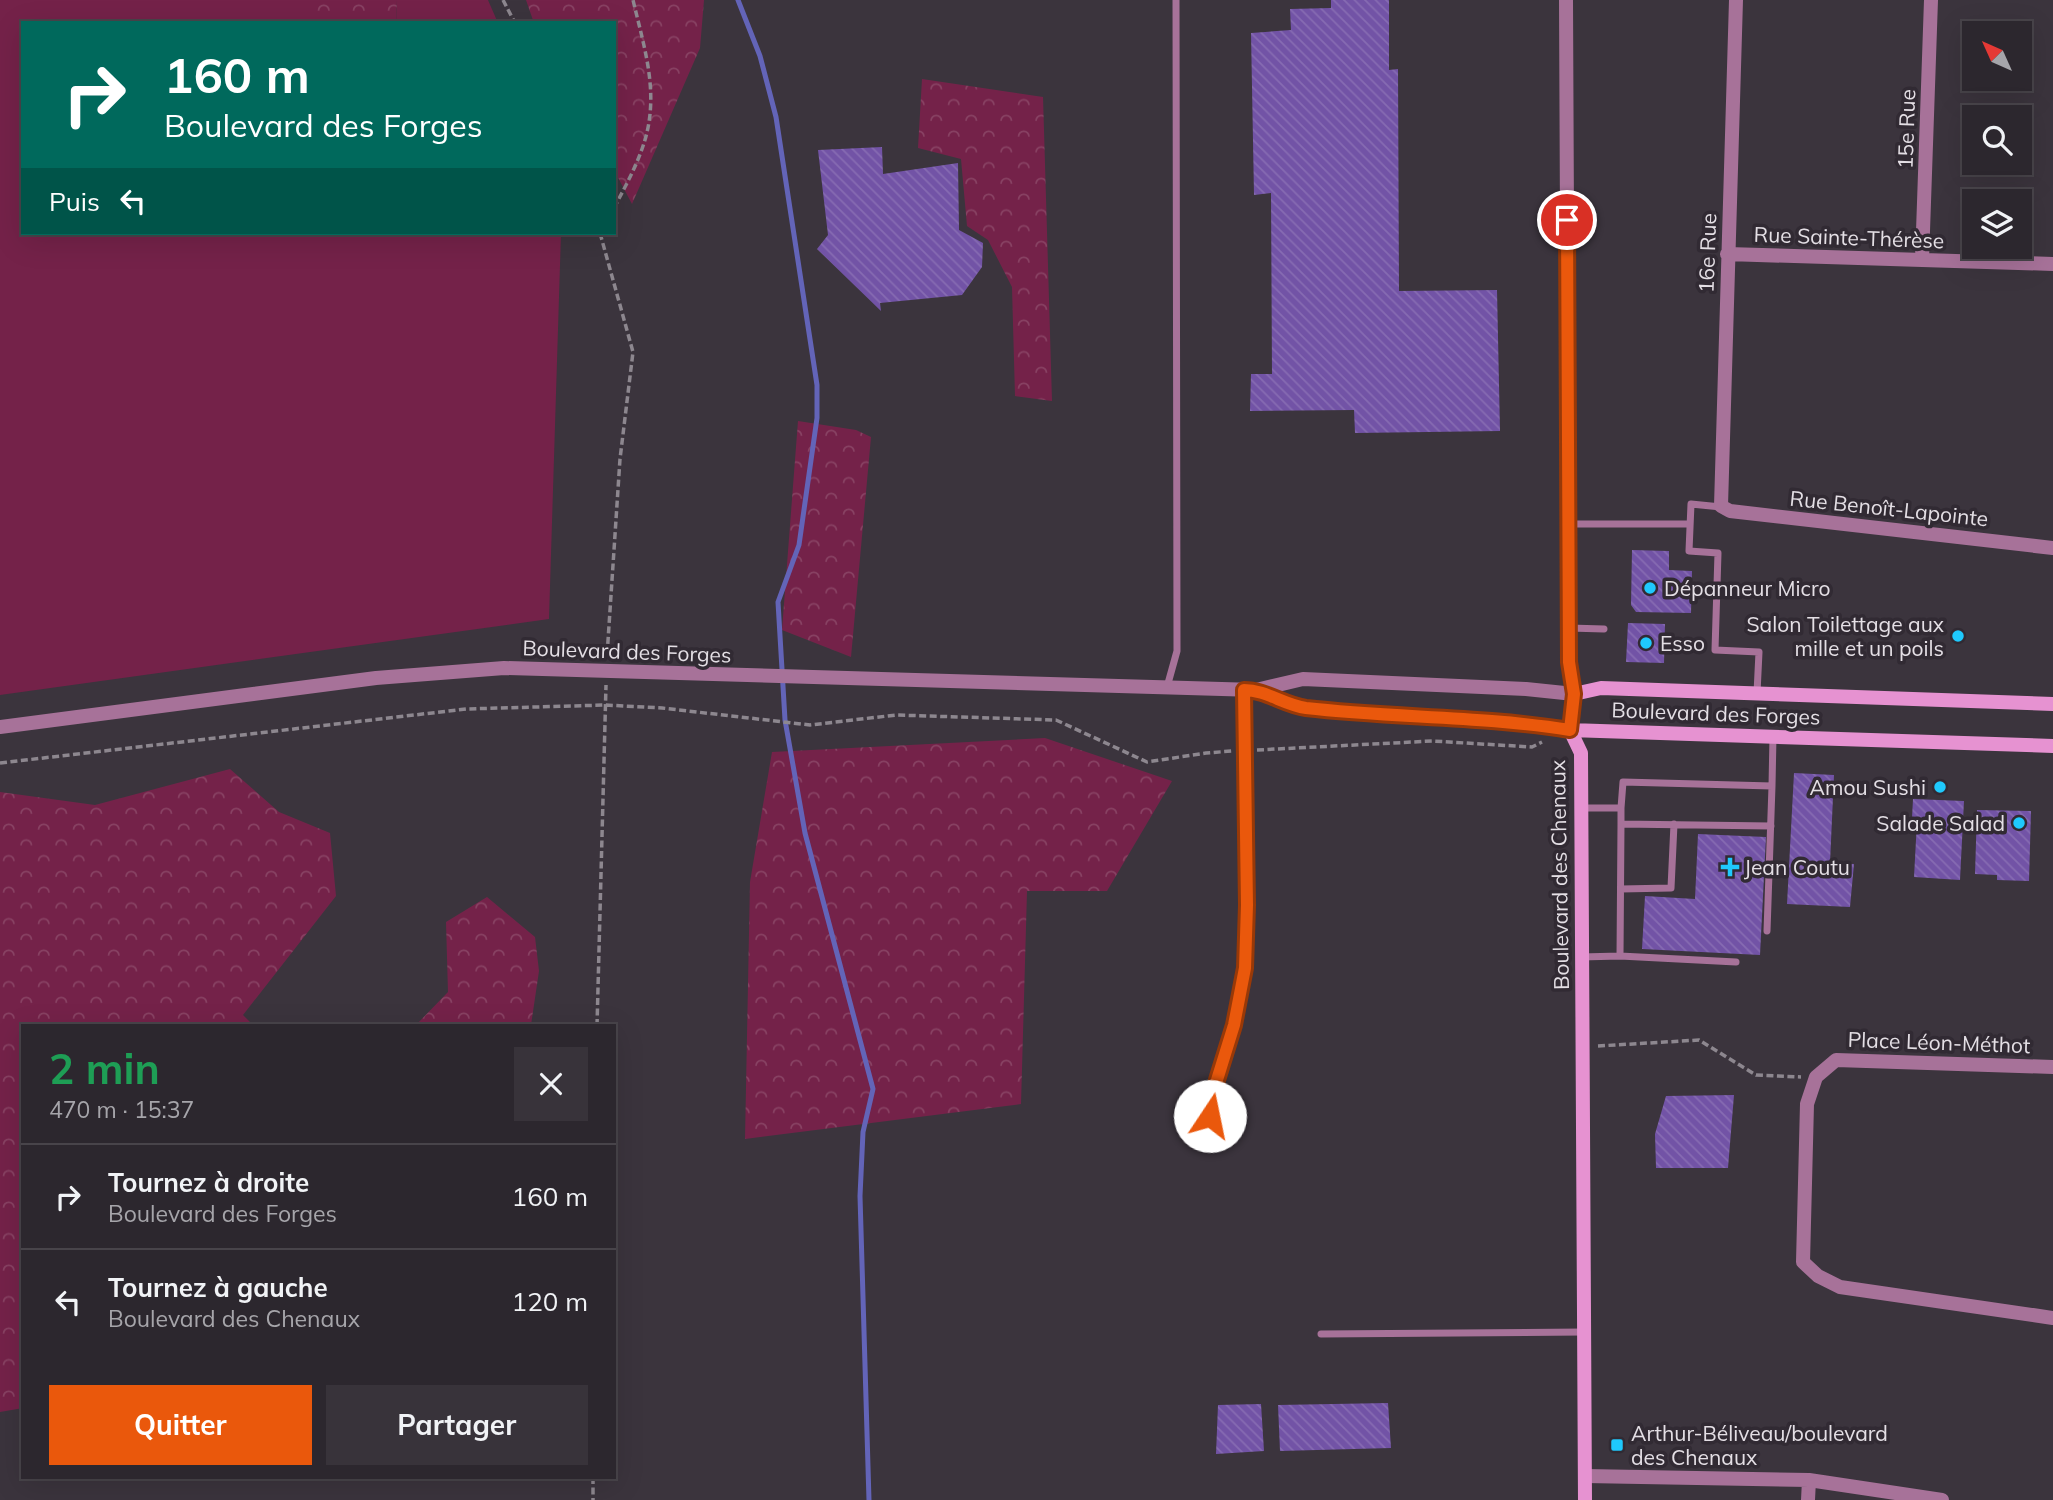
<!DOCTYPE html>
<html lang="fr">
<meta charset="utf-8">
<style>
body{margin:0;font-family:Mulish,sans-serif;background:#38333a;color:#f1f3f6;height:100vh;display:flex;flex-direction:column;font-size:26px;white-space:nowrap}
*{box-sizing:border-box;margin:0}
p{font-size:23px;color:#a6a5aa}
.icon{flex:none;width:38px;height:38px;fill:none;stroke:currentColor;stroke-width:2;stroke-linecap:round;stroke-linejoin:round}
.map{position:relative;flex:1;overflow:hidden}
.sheet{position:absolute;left:21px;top:1024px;width:595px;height:455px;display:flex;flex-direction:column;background:#2c272e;border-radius:0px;box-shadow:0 7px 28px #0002,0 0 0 2px #48444a}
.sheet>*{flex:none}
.top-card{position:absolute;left:21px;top:21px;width:595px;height:214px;border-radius:0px;box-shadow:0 7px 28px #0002,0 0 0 2px #48444a;background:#00695c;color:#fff;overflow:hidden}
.needle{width:46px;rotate:315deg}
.tools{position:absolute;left:1962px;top:21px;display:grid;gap:14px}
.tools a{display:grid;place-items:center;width:70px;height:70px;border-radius:0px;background:#2c272e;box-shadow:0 7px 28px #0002,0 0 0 2px #48444a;font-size:35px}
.pin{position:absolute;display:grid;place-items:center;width:60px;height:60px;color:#fff;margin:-30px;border:4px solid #fff;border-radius:50%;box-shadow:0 2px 7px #0007}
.me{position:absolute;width:77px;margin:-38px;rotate:11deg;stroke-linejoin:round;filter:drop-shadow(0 0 5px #0008)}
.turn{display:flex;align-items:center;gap:24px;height:147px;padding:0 28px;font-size:32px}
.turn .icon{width:91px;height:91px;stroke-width:2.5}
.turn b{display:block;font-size:49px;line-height:60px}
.then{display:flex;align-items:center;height:66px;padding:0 28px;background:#0003;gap:14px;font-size:26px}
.round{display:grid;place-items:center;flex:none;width:74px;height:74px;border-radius:0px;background:#38333a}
.summary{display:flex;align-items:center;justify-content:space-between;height:119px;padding:0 28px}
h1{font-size:42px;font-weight:700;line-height:52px;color:#1e9e55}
.button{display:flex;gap:14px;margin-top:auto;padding:14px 28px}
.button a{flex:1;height:80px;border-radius:0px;background:#ea580c;color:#fff;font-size:28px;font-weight:700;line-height:80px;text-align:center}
.button a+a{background:#38333a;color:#f1f3f6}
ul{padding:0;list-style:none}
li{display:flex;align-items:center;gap:21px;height:105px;padding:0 28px;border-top:2px solid #48444a}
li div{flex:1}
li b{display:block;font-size:26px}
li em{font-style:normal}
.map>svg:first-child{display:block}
.green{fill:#742249}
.forest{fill:url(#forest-crowns)}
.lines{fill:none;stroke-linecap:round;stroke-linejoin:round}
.stream{stroke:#6364b8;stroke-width:5}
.building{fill:url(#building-back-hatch)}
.path{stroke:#8d878f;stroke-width:3.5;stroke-dasharray:7 3.5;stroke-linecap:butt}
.service{stroke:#a77299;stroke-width:7}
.minor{stroke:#a77299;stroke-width:14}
.tertiary{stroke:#a77299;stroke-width:14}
.secondary{stroke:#e692d1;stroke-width:14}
.route-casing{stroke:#983908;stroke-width:18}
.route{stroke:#ea580c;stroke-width:12}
.poi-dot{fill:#1fc9fd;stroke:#312a33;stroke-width:2.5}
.labels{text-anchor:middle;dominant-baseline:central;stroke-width:7;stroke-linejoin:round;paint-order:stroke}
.street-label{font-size:21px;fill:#e4dfe5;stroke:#312a33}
.poi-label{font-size:21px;fill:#e4dfe5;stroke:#312a33;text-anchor:start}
</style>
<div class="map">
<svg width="2053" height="1500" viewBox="0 0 2053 1500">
<defs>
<pattern id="forest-crowns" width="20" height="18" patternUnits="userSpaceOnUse" patternTransform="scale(1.75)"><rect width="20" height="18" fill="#742249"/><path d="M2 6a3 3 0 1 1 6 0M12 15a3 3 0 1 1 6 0" fill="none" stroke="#884263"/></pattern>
<pattern id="building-back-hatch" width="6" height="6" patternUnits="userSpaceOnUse" patternTransform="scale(1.75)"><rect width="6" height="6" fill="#7253a6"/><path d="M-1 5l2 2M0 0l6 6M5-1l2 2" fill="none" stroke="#866bb2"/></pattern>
</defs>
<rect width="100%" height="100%" fill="#3b343d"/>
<path class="green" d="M 0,0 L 307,0 L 307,23 L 23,23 L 23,233 L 561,233 L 549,619 L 0,695 Z
M 397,0 L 488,0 L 498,23 L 396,23 Z"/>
<path class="forest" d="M 307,0 L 397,0 L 396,23 L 307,23 Z
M 526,0 L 704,0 L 700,48 L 632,204 L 614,170 L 614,23 L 534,23 Z
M 922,79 L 1043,97 L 1052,401 L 1015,396 L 1012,287 L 988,240 L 967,226 L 961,159 L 918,148 Z
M 798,421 L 856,430 L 871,437 L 851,657 L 782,630 Z
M 1045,738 L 1172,781 L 1107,891 L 1027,891 L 1021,1104 L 745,1139 L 750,882 L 772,752 Z
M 230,769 L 279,812 L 330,833 L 336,896 L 243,1015 L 253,1025 L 23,1026 L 23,1408 L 0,1412 L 0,792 L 95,805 Z
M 487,897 L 535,937 L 539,971 L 531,1025 L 416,1025 L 448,992 L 446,922 Z"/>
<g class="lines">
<path class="stream" d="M 738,0 L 760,56 L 776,117 L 817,385 L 817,418 L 799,545 L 778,602 L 785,720 L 805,833 L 873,1089 L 863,1132 L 860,1196 L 869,1500"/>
</g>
<path class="building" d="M 1331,0 L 1389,0 L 1389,70 L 1398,69 L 1399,291 L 1497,290 L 1500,431 L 1355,433 L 1354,410 L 1250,411 L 1251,374 L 1272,374 L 1271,193 L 1254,195 L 1251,33 L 1291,30 L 1290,9 L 1331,8 Z
M 882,147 L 883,174 L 958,163 L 959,230 L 983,243 L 982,267 L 962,295 L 880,303 L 881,311 L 817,249 L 828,235 L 818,150 Z
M 1632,550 L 1669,551 L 1669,570 L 1692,571 L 1691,613 L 1636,612 L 1631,605 Z
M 1628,623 L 1665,624 L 1664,663 L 1626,662 Z
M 1794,773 L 1834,775 L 1830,863 L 1854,864 L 1850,907 L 1787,904 Z
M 1913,799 L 1964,801 L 1960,880 L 1914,877 L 1917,821 L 1912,818 Z
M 1977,810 L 2031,811 L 2029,881 L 1997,880 L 1997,875 L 1975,874 Z
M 1698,834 L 1766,837 L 1760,955 L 1642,949 L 1645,896 L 1695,899 Z
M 1734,1095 L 1728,1168 L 1656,1168 L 1655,1134 L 1666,1096 Z
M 1388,1403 L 1391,1448 L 1280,1451 L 1278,1405 Z
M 1261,1404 L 1264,1451 L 1216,1454 L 1218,1405 Z"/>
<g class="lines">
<path class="path" d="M 503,0 L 515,23
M 614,208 C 624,189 635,169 642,149 C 661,97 645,51 633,0
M 600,233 L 633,352 L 620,459 L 607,656
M 1257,750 L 1432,741 L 1532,747 L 1542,742
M 0,763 L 466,709 L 605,705 L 662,708 L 810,725 L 896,715 L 1056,720 L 1147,762 L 1206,753 L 1232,751
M 597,1026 L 606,685
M 1598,1046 L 1699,1040 L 1756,1075 L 1801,1077
M 593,1477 L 593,1500"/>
<path class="service" d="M 1721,507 L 1691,504 L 1689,551 L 1718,553 L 1715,650 L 1759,652 L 1757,693
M 1568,524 L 1690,524
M 1569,628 L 1604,629
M 1167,687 L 1177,651 L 1176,0
M 1621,808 L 1623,782 L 1772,786 L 1773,736
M 1621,824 L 1771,826
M 1621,889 L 1671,888 L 1674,824
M 1767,931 L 1772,786
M 1620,956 L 1736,962
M 1581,957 L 1620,956 L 1621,824 L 1621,808 L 1582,808
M 1210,1116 L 1217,1079 L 1234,1025 L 1245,968 L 1247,906 L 1244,690
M 1321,1334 L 1584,1332"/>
<path class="minor" d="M 1736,0 L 1721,506 L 1730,511 L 2053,548
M 1727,254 L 2053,264
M 1922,260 L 1931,0
M 2053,1067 L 1836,1060 L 1816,1077 L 1807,1104 L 1803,1262 L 1818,1276 L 1840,1287 L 2053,1318
M 1585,1476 L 1809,1480 L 1942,1500
M 1808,1500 L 1809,1480"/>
<path class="tertiary" d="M 1258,691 L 1301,707 L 1402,716 L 1525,723 L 1570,730
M 0,727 L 376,678 L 504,668 L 1256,690 L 1303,679 L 1526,689 L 1574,694 L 1569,662 L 1566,0"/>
<path class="secondary" d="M 1570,730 L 2053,746
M 1585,1500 L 1581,753 L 1570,730 L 1574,694 L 1601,688 L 2053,704"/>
</g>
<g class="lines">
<defs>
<path id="route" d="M 1210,1116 L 1217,1080 L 1234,1025 L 1245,968 L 1247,905 L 1244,690 C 1266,690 1284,705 1306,708 C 1394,718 1483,716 1570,730 L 1574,694 L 1569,662 L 1567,220"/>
</defs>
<use href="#route" class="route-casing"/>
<use href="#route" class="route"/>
</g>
<g class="poi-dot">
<circle cx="1650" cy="588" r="7"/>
<circle cx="1958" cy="636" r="7"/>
<circle cx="1646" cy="643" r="7"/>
<circle cx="1940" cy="787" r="7"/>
<circle cx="2019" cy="823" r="7"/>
<path d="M1726.5 856.5h7v7h7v7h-7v7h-7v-7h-7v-7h7z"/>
<rect x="1610" y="1438" width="14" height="14" rx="3.5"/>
</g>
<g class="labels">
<g class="street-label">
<text transform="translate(1906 129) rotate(-88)">15e Rue</text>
<text transform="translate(1849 237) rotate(2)">Rue Sainte-Thérèse</text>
<text transform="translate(1707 253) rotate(-88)">16e Rue</text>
<text transform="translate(1889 508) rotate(6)">Rue Benoît-Lapointe</text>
<text transform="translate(627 651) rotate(2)">Boulevard des Forges</text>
<text transform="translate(1716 713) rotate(2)">Boulevard des Forges</text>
<text transform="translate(1559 875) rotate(-91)">Boulevard des Chenaux</text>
<text transform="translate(1939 1042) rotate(2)">Place Léon-Méthot</text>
</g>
<g class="poi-label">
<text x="1664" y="588">Dépanneur Micro</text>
<text x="1944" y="624" text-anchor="end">Salon Toilettage aux<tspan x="1944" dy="24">mille et un poils</tspan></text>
<text x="1660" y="643">Esso</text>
<text x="1926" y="787" text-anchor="end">Amou Sushi</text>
<text x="2005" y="823" text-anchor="end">Salade Salad</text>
<text x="1744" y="867">Jean Coutu</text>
<text x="1631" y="1433">Arthur-Béliveau/boulevard<tspan x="1631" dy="24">des Chenaux</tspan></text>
</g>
</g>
</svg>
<div class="tools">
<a><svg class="needle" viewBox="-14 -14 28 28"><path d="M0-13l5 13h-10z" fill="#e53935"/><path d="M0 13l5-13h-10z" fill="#a6a5aa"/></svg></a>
<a><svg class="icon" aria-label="search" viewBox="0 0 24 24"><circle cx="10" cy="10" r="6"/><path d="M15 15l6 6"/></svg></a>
<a><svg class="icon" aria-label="layers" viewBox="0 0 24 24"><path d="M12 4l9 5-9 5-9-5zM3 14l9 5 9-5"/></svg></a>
</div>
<div class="pin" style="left:1567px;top:220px;background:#d93025"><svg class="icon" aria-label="arrive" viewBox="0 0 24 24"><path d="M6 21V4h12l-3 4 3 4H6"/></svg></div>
<svg class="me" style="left:1210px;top:1116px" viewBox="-20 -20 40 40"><circle r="19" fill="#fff"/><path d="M0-13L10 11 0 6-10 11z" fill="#ea580c"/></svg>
<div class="top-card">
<div class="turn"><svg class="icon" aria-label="right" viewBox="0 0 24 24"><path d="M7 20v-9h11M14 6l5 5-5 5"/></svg><div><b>160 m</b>Boulevard des Forges</div></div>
<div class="then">Puis<svg class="icon" aria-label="left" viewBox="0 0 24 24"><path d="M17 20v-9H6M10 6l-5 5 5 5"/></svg></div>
</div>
<section class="sheet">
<div class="summary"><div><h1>2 min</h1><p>470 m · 15:37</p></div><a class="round"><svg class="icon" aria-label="close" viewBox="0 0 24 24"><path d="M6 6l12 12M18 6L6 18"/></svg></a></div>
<ul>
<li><svg class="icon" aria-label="right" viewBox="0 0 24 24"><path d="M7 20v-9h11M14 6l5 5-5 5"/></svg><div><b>Tournez à droite</b><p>Boulevard des Forges</p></div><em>160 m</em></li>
<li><svg class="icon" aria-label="left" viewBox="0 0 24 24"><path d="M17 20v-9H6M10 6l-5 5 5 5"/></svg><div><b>Tournez à gauche</b><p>Boulevard des Chenaux</p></div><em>120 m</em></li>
</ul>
<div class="button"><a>Quitter</a><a>Partager</a></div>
</section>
</div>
